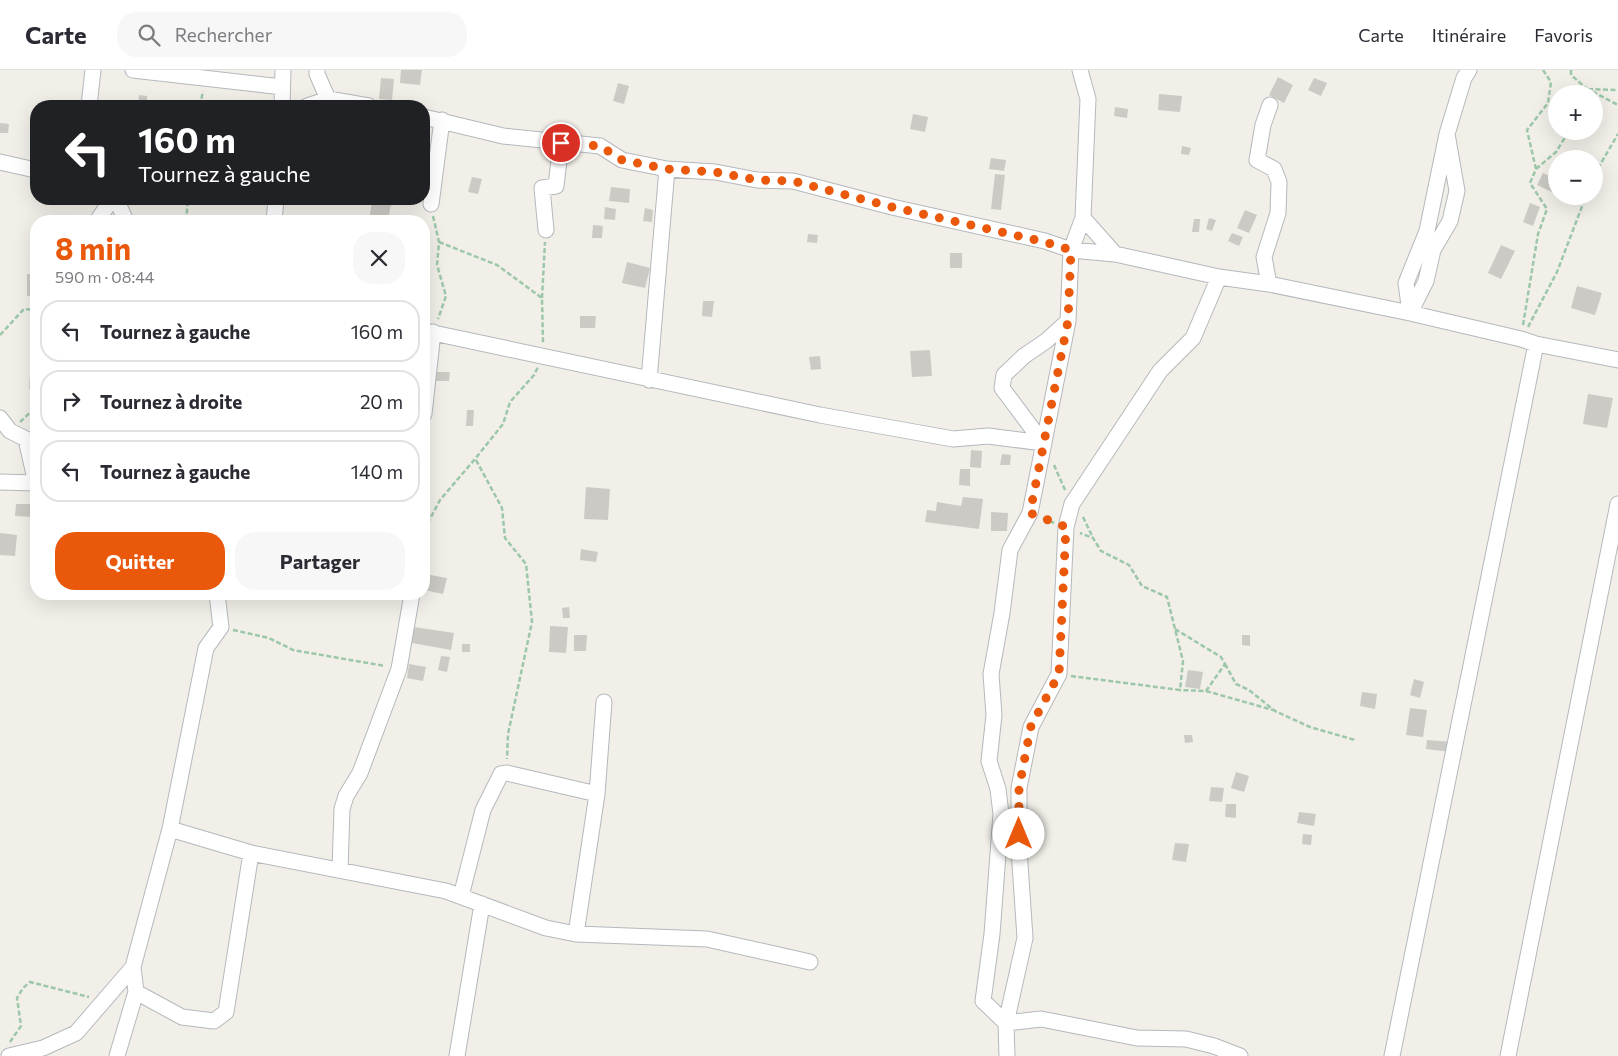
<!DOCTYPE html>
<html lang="fr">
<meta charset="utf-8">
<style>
body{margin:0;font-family:Commissioner,sans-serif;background:#f7f7f7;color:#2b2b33;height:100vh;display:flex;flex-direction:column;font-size:19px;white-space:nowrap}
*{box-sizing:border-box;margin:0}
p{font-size:16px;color:#7c7c81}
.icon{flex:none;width:28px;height:28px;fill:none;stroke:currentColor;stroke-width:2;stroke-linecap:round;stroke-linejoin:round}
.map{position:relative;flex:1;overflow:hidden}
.details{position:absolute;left:30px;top:145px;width:400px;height:385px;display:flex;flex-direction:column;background:#fff;border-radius:20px;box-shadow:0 5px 20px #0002}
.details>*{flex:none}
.top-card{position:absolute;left:30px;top:30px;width:400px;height:105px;border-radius:20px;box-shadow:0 5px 20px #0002;background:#202124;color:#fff;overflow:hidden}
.fabs{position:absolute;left:1548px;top:15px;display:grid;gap:10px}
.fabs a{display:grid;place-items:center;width:55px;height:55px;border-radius:50%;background:#fff;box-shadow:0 5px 20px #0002;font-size:25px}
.pin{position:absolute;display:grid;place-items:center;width:42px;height:42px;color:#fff;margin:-21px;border:2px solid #fff;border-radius:50%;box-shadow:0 1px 5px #0007}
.me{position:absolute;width:55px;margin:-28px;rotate:0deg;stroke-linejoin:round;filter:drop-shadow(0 0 4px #0008)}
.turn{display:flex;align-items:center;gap:18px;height:105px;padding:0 25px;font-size:22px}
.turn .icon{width:65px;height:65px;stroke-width:2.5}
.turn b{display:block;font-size:35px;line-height:42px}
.round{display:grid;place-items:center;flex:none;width:52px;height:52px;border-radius:20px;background:#f7f7f7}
.headline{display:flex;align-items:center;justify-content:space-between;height:85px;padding:0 25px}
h1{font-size:30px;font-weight:700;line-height:38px;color:#ea580c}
.cta{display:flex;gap:10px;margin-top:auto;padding:10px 25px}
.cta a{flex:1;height:58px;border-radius:20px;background:#ea580c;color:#fff;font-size:20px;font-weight:700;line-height:58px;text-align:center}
.cta a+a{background:#f7f7f7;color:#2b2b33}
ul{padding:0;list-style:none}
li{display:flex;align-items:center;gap:15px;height:62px;margin:0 10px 8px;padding:0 15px;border:2px solid #e1e1e2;border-radius:20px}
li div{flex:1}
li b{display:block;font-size:19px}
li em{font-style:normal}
header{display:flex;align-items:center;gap:30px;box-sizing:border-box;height:70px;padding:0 25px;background:#fff;border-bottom:1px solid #e1e1e2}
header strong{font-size:24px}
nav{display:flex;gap:28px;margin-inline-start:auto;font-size:18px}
.search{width:350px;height:45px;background:#f7f7f7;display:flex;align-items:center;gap:12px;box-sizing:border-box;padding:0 18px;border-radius:20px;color:#7c7c81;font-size:19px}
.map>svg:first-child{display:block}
.building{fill:#cccac5}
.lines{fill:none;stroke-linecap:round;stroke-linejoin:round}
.minor-casing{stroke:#b5b8bc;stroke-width:17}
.path{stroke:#9cc7a9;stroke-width:2.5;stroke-dasharray:5 2.5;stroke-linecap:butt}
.minor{stroke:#fff;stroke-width:15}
.route{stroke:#ea580c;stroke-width:9;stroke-dasharray:0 16.2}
</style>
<header>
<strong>Carte</strong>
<div class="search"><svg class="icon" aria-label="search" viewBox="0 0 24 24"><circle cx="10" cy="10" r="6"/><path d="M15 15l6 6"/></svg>Rechercher</div>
<nav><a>Carte</a><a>Itinéraire</a><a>Favoris</a></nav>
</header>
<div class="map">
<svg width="1618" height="986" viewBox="0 0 1618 986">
<rect width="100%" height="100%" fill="#f1efe8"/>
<path class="building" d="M 401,0 L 422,0 L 420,15 L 400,13 Z
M 1278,7 L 1293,15 L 1284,33 L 1269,25 Z
M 381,8 L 394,9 L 392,30 L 379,29 Z
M 1314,8 L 1327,13 L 1321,26 L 1308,20 Z
M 618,13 L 629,16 L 624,34 L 613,31 Z
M 1159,24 L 1182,26 L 1180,42 L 1158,40 Z
M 139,25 L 147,26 L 147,36 L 138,36 Z
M 1115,37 L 1128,39 L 1127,48 L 1114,46 Z
M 913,44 L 928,47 L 925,62 L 910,59 Z
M 0,53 L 9,54 L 8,63 L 0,63 Z
M 1182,76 L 1191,78 L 1189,85 L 1181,84 Z
M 991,88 L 1006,90 L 1004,101 L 989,99 Z
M 1543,103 L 1556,109 L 1556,124 L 1537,115 Z
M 995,104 L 1005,105 L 1001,140 L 991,139 Z
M 472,107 L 482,109 L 478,124 L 468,122 Z
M 611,117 L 630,119 L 629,133 L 609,131 Z
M 372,132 L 391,134 L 388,151 L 369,149 Z
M 1530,133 L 1540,137 L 1533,156 L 1523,152 Z
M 605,137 L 616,139 L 615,150 L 604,149 Z
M 645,138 L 653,140 L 652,152 L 643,151 Z
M 1245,140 L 1257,145 L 1249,163 L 1237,158 Z
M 239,146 L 252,147 L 252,151 L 239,151 Z
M 1209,148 L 1216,150 L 1212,161 L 1206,159 Z
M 1194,149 L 1200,149 L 1199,162 L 1192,162 Z
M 593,155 L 603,156 L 602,168 L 592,168 Z
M 1232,163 L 1243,167 L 1239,176 L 1228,171 Z
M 808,164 L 818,165 L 817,173 L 807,172 Z
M 1501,175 L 1515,181 L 1501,209 L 1488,203 Z
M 950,183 L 962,183 L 962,198 L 950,198 Z
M 627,192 L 650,198 L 645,218 L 622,213 Z
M 27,204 L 36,204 L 36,226 L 27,226 Z
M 1577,216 L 1602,223 L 1595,245 L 1571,238 Z
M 703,231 L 714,231 L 712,247 L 702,246 Z
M 580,246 L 596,246 L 595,258 L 580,258 Z
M 930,280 L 932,306 L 912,307 L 910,281 Z
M 820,286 L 821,299 L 811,300 L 809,287 Z
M 434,302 L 450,302 L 449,311 L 434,311 Z
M 30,304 L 36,305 L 36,319 L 29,319 Z
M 1588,324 L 1613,328 L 1607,358 L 1583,354 Z
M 467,340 L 474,340 L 473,356 L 466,356 Z
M 971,380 L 982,381 L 981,398 L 970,397 Z
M 1002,384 L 1011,385 L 1010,395 L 1000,395 Z
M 960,399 L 970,399 L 970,416 L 959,415 Z
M 586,417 L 610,419 L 608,450 L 584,449 Z
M 963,427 L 983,429 L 979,459 L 925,452 L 927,440 L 936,441 L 937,432 L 961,436 Z
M 16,434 L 35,434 L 34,447 L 15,446 Z
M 991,442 L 1008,443 L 1007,461 L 991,461 Z
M 0,463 L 17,465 L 15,486 L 0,485 Z
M 581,479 L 598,482 L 596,492 L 580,490 Z
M 425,504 L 447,508 L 443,524 L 424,520 Z
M 569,537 L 570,548 L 563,548 L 562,538 Z
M 550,556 L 568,557 L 566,583 L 549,582 Z
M 414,557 L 454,563 L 451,580 L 412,573 Z
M 574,565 L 587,565 L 586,581 L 574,581 Z
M 1242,565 L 1250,565 L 1250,576 L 1242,575 Z
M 462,574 L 470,574 L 470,582 L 462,582 Z
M 441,586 L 450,587 L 447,602 L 438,600 Z
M 409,594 L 426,597 L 423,611 L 407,608 Z
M 1188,600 L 1203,602 L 1200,619 L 1185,617 Z
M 1414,609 L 1424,612 L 1420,628 L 1410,625 Z
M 1362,622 L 1377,624 L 1375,639 L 1360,636 Z
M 1410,638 L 1427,640 L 1423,667 L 1406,665 Z
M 1184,665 L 1192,665 L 1193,672 L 1185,673 Z
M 1427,670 L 1452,672 L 1451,682 L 1426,679 Z
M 1236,702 L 1249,706 L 1244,722 L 1231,718 Z
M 1211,717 L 1224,718 L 1222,732 L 1209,731 Z
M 1226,734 L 1236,734 L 1236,748 L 1225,747 Z
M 1299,742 L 1316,744 L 1314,756 L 1297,753 Z
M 1303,764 L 1312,765 L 1311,775 L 1302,774 Z
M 1175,773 L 1189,774 L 1186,792 L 1172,790 Z"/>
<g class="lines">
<defs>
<path id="minor" d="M 133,0 L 282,17
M 317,0 L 317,4 L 328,29
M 89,36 L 93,0
M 282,36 L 283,0
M 307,36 L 328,29 L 369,36
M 424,47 L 503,66 L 600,76 L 622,90 L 667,99 L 715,102 L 757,110 L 793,111 L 892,137 L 1045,171 L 1071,180 L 1115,184 L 1083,148
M 1447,64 L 1457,121 L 1450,151 L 1433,180 L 1426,211 L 1410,243 L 1406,213 L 1427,161 L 1447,64 L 1464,8 L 1469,0
M 0,92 L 31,99 L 36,97
M 116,129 L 126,151
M 431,134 L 442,50
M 97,151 L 112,129
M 274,151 L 276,129
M 546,160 L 542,118 L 556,116 L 561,73
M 1115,184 L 1219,207 L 1269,214 L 1410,243 L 1521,269 L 1536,274 L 1618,290
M 1219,207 L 1193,268 L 1160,301 L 1072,434 L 1066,457 L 1059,604 L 1031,657 L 1019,718 L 1019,779 L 1025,868 L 1006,953 L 1041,949 L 1137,968 L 1186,969 L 1214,976 L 1240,986
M 1269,214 L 1264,187 L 1278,143 L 1279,112 L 1274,99 L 1257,90 L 1263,55 L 1270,35
M 424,261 L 820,345 L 953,369 L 988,366 L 1043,373
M 649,310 L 667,99
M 424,344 L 433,262
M 0,348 L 10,361 L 26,369 L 36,413
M 1043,373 L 1002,318 L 1004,305 L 1024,286 L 1046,271 L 1068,251
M 0,412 L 36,413
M 170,759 L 251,783 L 446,821 L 546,858 L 576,864 L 707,869 L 810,892
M 340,800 L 342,739 L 346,726 L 360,703 L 399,599 L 412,524
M 461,826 L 483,740 L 501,704 L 507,703 L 597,724
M 576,864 L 597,724 L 604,632
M 136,922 L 182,947 L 214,951 L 226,942 L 251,783
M 9,986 L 43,978 L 76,963 L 133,897
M 117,986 L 136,922 L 133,897 L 170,759 L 206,578 L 221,557 L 217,524
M 457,986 L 482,834
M 1007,986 L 1006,953 L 983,931 L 992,864 L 1001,744 L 998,719 L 989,691 L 994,645 L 991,604 L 1002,543 L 1010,480 L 1030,443 L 1068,251 L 1071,180 L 1083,148 L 1088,29 L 1080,0
M 1392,986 L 1536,274
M 1508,986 L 1618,434"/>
</defs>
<use href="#minor" class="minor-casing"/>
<path class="path" d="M 1571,0 L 1571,5 L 1586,18 L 1582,24
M 1586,18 L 1618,35
M 1588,19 L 1618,20
M 200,36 L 203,21
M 1536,99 L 1556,82 L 1569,61
M 1594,105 L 1618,64
M 433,146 L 439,172 L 437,195 L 446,226 L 438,249
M 186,151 L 188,129
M 439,172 L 497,195 L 542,228 L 543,273
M 542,228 L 545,172
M 1523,255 L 1538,164 L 1547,139 L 1530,113 L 1536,99 L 1527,60 L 1548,33 L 1551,12 L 1543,0
M 1528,257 L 1557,202 L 1586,126
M 0,265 L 24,239 L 36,240
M 20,352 L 36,337
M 476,390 L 502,438 L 505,468 L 526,494 L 532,552 L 508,664 L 507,689
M 1054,395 L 1065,420
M 1083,447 L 1093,468
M 1043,448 L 1054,453
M 424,460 L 440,430 L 475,389 L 503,354 L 510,332 L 534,305 L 538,297
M 1175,559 L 1221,587 L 1225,594 L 1206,621 L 1180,620
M 233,560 L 269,568 L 293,580 L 385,596
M 1225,594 L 1236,614 L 1249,620 L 1275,641 L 1310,657 L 1355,670
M 1071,606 L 1180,620 L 1183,591 L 1167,527 L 1142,516 L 1129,495 L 1101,481 L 1093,468 L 1080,463
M 1206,621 L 1273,640
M 10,972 L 21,956 L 17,928 L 23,918 L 30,912 L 89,927"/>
<use href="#minor" class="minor"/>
</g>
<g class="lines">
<path class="route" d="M 561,73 L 600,76 L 622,90 L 667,99 L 715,102 L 757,110 L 793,111 L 892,137 L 1045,172 L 1071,180 L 1068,251 L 1030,443 L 1066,457 L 1059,604 L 1031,656 L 1019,718 L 1019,764"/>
</g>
</svg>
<div class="fabs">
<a>+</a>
<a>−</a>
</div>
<div class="pin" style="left:561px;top:73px;background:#d93025"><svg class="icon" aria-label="arrive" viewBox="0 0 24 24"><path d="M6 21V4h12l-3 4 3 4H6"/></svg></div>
<svg class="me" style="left:1019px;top:764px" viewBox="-20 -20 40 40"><circle r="19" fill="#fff"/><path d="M0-13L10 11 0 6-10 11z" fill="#ea580c"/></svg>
<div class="top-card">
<div class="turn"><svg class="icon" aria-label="left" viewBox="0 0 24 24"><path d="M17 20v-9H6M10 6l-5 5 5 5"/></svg><div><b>160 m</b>Tournez à gauche</div></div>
</div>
<section class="details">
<div class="headline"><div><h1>8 min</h1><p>590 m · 08:44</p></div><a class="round"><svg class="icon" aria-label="close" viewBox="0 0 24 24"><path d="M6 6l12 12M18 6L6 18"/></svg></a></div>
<ul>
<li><svg class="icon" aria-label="left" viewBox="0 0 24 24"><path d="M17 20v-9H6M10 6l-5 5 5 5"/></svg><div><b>Tournez à gauche</b></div><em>160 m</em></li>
<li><svg class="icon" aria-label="right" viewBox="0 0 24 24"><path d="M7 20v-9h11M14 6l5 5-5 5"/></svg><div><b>Tournez à droite</b></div><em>20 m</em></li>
<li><svg class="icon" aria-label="left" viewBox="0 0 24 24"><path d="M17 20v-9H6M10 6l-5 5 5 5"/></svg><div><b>Tournez à gauche</b></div><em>140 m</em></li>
</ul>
<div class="cta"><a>Quitter</a><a>Partager</a></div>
</section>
</div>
